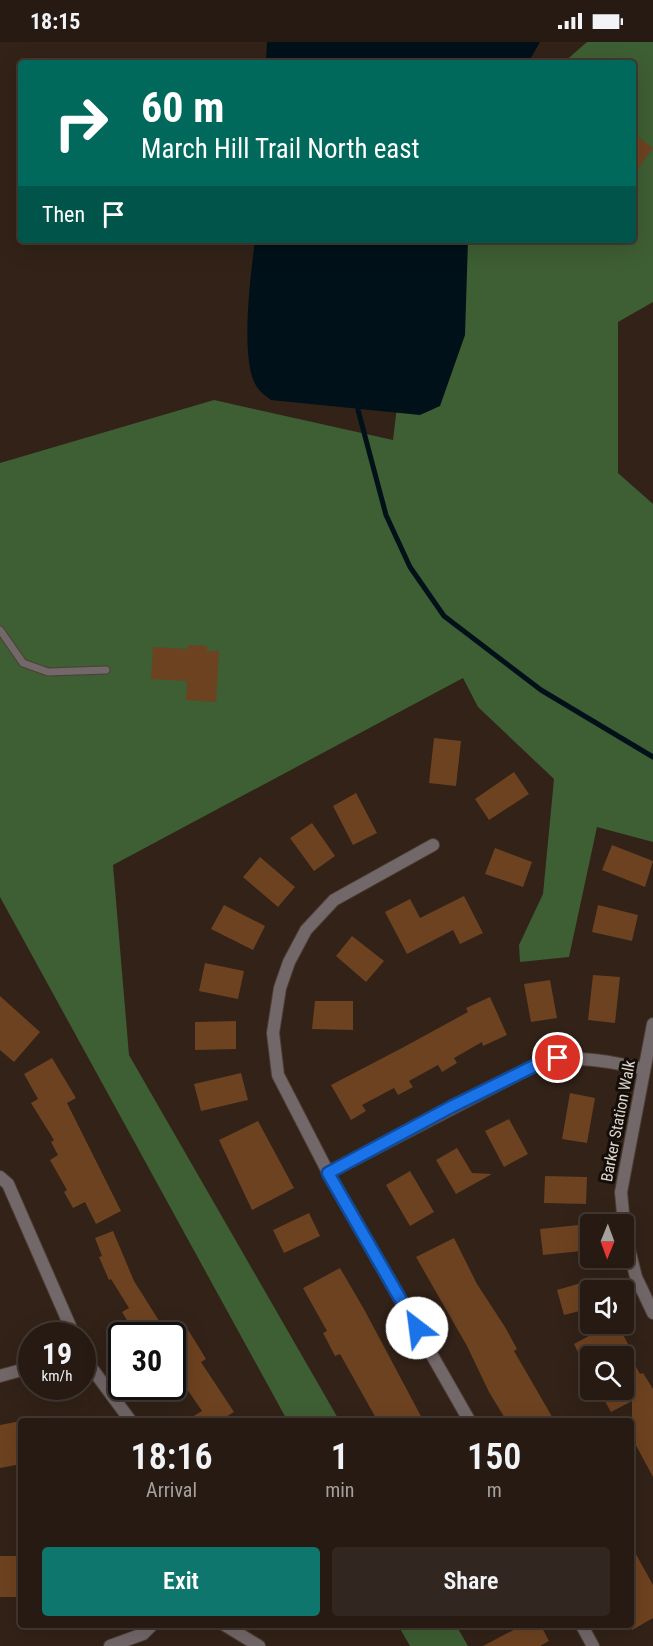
<!DOCTYPE html>
<style>
body{margin:0;font-family:"Roboto Condensed",sans-serif;background:#322720;color:#f1f3f6;height:100vh;display:flex;flex-direction:column;font-size:22px;white-space:nowrap}
*{box-sizing:border-box;margin:0}
p{font-size:20px;color:#a4a19f}
.icon{flex:none;width:33px;height:33px;fill:none;stroke:currentColor;stroke-width:2;stroke-linecap:round;stroke-linejoin:round}
.map{position:relative;flex:1;overflow:hidden}
.details{position:absolute;left:18px;top:1376px;width:616px;height:210px;display:flex;flex-direction:column;background:#261a12;border-radius:6px;box-shadow:0 6px 24px #0002,0 0 0 2px #423832}
.details>*{flex:none}
.hud{position:absolute;left:18px;top:18px;width:618px;height:183px;border-radius:6px;box-shadow:0 6px 24px #0002,0 0 0 2px #423832;background:#00695c;color:#fff;overflow:hidden}
.needle{width:39px;rotate:181deg}
.buttons{position:absolute;left:580px;top:1172px;display:grid;gap:12px}
.buttons a{display:grid;place-items:center;width:54px;height:54px;border-radius:6px;background:#261a12;box-shadow:0 6px 24px #0002,0 0 0 2px #423832;font-size:30px}
.speed{position:absolute;left:18px;top:1280px;display:flex;gap:12px;font-size:30px;font-weight:700;text-align:center}
.speed>*{display:grid;place-content:center;width:78px;height:78px;border-radius:50%;background:#261a12;box-shadow:0 6px 24px #0002,0 0 0 2px #423832;line-height:1}
.speed small{font-size:15px;font-weight:400}
.speed .limit{border:3px solid #111;border-radius:9px;background:#fff;color:#111}
.pin{position:absolute;display:grid;place-items:center;width:51px;height:51px;color:#fff;margin:-26px;border:3px solid #fff;border-radius:50%;box-shadow:0 2px 6px #0007}
.me{position:absolute;width:66px;margin:-33px;rotate:330deg;stroke-linejoin:round;filter:drop-shadow(0 0 4px #0008)}
.turn{display:flex;align-items:center;gap:21px;height:126px;padding:0 24px;font-size:27px}
.turn .icon{width:78px;height:78px;stroke-width:2.5}
.turn b{display:block;font-size:42px;line-height:51px}
.then{display:flex;align-items:center;height:57px;padding:0 24px;background:#0003;gap:12px;font-size:22px}
.eta{display:flex;justify-content:space-evenly;align-items:center;height:102px;text-align:center}
.eta b{font-size:36px;font-weight:600;line-height:42px}
.primary-button{display:flex;gap:12px;margin-top:auto;padding:12px 24px}
.primary-button a{flex:1;height:69px;border-radius:6px;background:#0f766e;color:#fff;font-size:24px;font-weight:600;line-height:69px;text-align:center}
.primary-button a+a{background:#322720;color:#f1f3f6}
.status{display:flex;justify-content:space-between;align-items:center;height:42px;padding:0 30px;background:#261a12;direction:ltr}
.status svg{height:16px;fill:currentColor}
.map>svg:first-child{display:block}
.forest{fill:#3e5e33}
.water{fill:#011119}
.lines{fill:none;stroke-linecap:round;stroke-linejoin:round}
.stream{stroke:#011119;stroke-width:5}
.building{fill:#6d4220}
.lane-casing{stroke:#4e3f35;stroke-width:9}
.street-casing{stroke:#4e3f35;stroke-width:14}
.lane{stroke:#726769;stroke-width:7}
.street{stroke:#726769;stroke-width:12}
.route-casing{stroke:#114b97;stroke-width:15}
.route{stroke:#1a73e8;stroke-width:10}
.labels{text-anchor:middle;dominant-baseline:central;stroke-width:6;stroke-linejoin:round;paint-order:stroke}
.street-label{font-size:16px;fill:#dfd5ce;stroke:#140e09}
</style>
<div class="status"><b>18:15</b><svg viewBox="0 0 49 12"><path d="M0 12V9h3v3zM5 12V6h3v6zM10 12V3h3v9zM15 12V0h3v12zM26 1h20v11H26zM47 4h2v5h-2z"/></svg></div>
<div class="map">
<svg width="653" height="1604" viewBox="0 0 653 1604">
<rect width="100%" height="100%" fill="#322218"/>
<path class="forest" d="M 587,0 L 653,0 L 653,260 L 618,280 L 618,431 L 653,462 L 653,800 L 597,785 L 569,915 L 520,920 L 519,903 L 543,852 L 554,737 L 478,665 L 463,636 L 113,823 L 129,1013 L 339,1378 L 287,1378 L 0,855 L 0,421 L 214,358 L 393,398 L 417,198 L 633,198 L 633,21 L 563,21 Z
M 398,1583 L 456,1583 L 468,1604 L 410,1604 Z"/>
<path class="water" d="M 267,0 L 540,0 L 528,21 L 266,21 Z
M 255,198 L 468,198 L 465,293 L 440,364 L 420,373 L 271,358 C 266,354 260,350 257,345 C 239,320 251,230 255,198 Z"/>
<g class="lines">
<path class="stream" d="M 358,368 L 386,473 L 410,525 L 444,574 L 541,648 L 653,715"/>
</g>
<path class="building" d="M 633,91 L 653,106 L 633,133 Z
M 188,603 L 207,604 L 207,609 L 219,609 L 216,660 L 186,658 L 187,639 L 151,637 L 153,605 L 188,607 Z
M 434,696 L 461,699 L 456,744 L 429,741 Z
M 514,730 L 529,752 L 489,778 L 475,757 Z
M 356,751 L 377,791 L 353,803 L 333,764 Z
M 312,781 L 335,814 L 314,829 L 290,796 Z
M 612,803 L 653,819 L 645,845 L 602,828 Z
M 495,806 L 532,820 L 523,845 L 485,832 Z
M 260,815 L 295,845 L 278,865 L 243,835 Z
M 464,854 L 483,891 L 460,902 L 453,888 L 407,912 L 385,870 L 410,857 L 420,876 Z
M 224,863 L 265,884 L 253,908 L 211,887 Z
M 598,863 L 638,873 L 632,899 L 592,890 Z
M 352,894 L 384,919 L 366,940 L 336,914 Z
M 205,921 L 244,929 L 238,957 L 199,949 Z
M 593,933 L 620,935 L 615,981 L 588,978 Z
M 550,938 L 557,976 L 531,980 L 524,942 Z
M 0,954 L 40,990 L 14,1020 L 0,1008 Z
M 490,955 L 507,993 L 483,1004 L 482,1000 L 454,1016 L 457,1021 L 442,1030 L 438,1023 L 409,1039 L 413,1045 L 398,1053 L 394,1046 L 362,1063 L 366,1069 L 351,1078 L 331,1043 L 402,1006 L 468,970 L 466,966 Z
M 315,959 L 353,959 L 353,988 L 312,987 Z
M 236,979 L 236,1007 L 195,1008 L 195,980 Z
M 52,1016 L 76,1056 L 67,1061 L 121,1169 L 96,1182 L 85,1160 L 73,1166 L 64,1150 L 67,1148 L 50,1118 L 58,1113 L 51,1100 L 54,1098 L 31,1061 L 38,1057 L 24,1032 Z
M 241,1031 L 248,1058 L 201,1069 L 194,1042 Z
M 570,1051 L 595,1056 L 587,1101 L 562,1097 Z
M 509,1077 L 528,1112 L 504,1125 L 485,1089 Z
M 258,1079 L 294,1146 L 252,1168 L 219,1098 Z
M 457,1106 L 472,1131 L 492,1132 L 456,1152 L 436,1118 Z
M 410,1129 L 434,1170 L 410,1184 L 386,1143 Z
M 545,1134 L 587,1135 L 586,1162 L 544,1161 Z
M 309,1171 L 320,1194 L 284,1211 L 273,1188 Z
M 588,1182 L 591,1208 L 543,1213 L 540,1187 Z
M 113,1189 L 134,1239 L 168,1293 L 136,1293 L 122,1270 L 129,1266 L 111,1237 L 109,1238 L 99,1215 L 102,1214 L 95,1196 Z
M 454,1196 L 477,1242 L 505,1285 L 517,1307 L 514,1309 L 554,1378 L 506,1378 L 489,1350 L 467,1304 L 416,1215 Z
M 340,1226 L 365,1269 L 423,1378 L 377,1378 L 340,1312 L 335,1314 L 323,1291 L 327,1289 L 303,1246 Z
M 591,1238 L 591,1266 L 564,1273 L 557,1248 Z
M 184,1281 L 206,1317 L 201,1320 L 234,1370 L 221,1378 L 187,1378 L 202,1369 L 178,1334 L 172,1337 L 172,1288 Z
M 613,1281 L 617,1281 L 628,1302 L 625,1304 L 640,1332 L 643,1331 L 653,1347 L 653,1435 L 632,1396 L 632,1359 L 611,1370 L 598,1347 L 624,1347 L 624,1305 L 606,1314 L 580,1314 L 574,1302 Z
M 21,1379 L 21,1422 L 0,1426 L 0,1383 Z
M 632,1505 L 653,1543 L 653,1576 L 632,1588 Z
M 0,1514 L 16,1514 L 17,1555 L 0,1555 Z
M 525,1582 L 540,1582 L 549,1599 L 540,1604 L 483,1604 Z"/>
<g class="lines">
<defs>
<path id="lane" d="M 0,588 L 23,621 L 48,630 L 106,628"/>
<path id="street" d="M 433,803 L 334,858 L 306,888 L 289,920 L 280,946 L 273,991 L 278,1033 L 332,1138 L 469,1378
M 328,1131 L 538,1022 C 574,1012 608,1019 644,1027
M 0,1135 L 8,1142 L 74,1293
M 624,1182 L 621,1150 L 653,982
M 624,1187 L 636,1235 L 653,1271
M 82,1313 L 130,1378
M 0,1334 L 32,1325
M 223,1582 L 259,1604
M 581,1582 L 593,1604
M 110,1604 L 143,1592 L 153,1582"/>
</defs>
<use href="#lane" class="lane-casing"/>
<use href="#street" class="street-casing"/>
<use href="#lane" class="lane"/>
<use href="#street" class="street"/>
</g>
<g class="lines">
<defs>
<path id="route" d="M 417,1286 L 328,1131 L 451,1065 L 538,1022 L 558,1016"/>
</defs>
<use href="#route" class="route-casing"/>
<use href="#route" class="route"/>
</g>
<g class="labels">
<g class="street-label">
<text transform="translate(618 1079) rotate(-79)">Barker Station Walk</text>
</g>
</g>
</svg>
<div class="buttons">
<a><svg class="needle" viewBox="-14 -14 28 28"><path d="M0-13l5 13h-10z" fill="#e53935"/><path d="M0 13l5-13h-10z" fill="#a4a19f"/></svg></a>
<a><svg class="icon" aria-label="sound" viewBox="0 0 24 24"><path d="M4 9h4l5-4v14l-5-4H4zM17 9q2 3 0 6"/></svg></a>
<a><svg class="icon" aria-label="search" viewBox="0 0 24 24"><circle cx="10" cy="10" r="6"/><path d="M15 15l6 6"/></svg></a>
</div>
<div class="speed"><div>19<small>km/h</small></div><div class="limit">30</div></div>
<div class="pin" style="left:558px;top:1016px;background:#d93025"><svg class="icon" aria-label="arrive" viewBox="0 0 24 24"><path d="M6 21V4h12l-3 4 3 4H6"/></svg></div>
<svg class="me" style="left:417px;top:1286px" viewBox="-20 -20 40 40"><circle r="19" fill="#fff"/><path d="M0-13L10 11 0 6-10 11z" fill="#1a73e8"/></svg>
<div class="hud">
<div class="turn"><svg class="icon" aria-label="right" viewBox="0 0 24 24"><path d="M7 20v-9h11M14 6l5 5-5 5"/></svg><div><b>60 m</b>March Hill Trail North east</div></div>
<div class="then">Then<svg class="icon" aria-label="arrive" viewBox="0 0 24 24"><path d="M6 21V4h12l-3 4 3 4H6"/></svg></div>
</div>
<section class="details">
<div class="eta">
<div><b>18:16</b><p>Arrival</p></div>
<div><b>1</b><p>min</p></div>
<div><b>150</b><p>m</p></div>
</div>
<div class="primary-button"><a>Exit</a><a>Share</a></div>
</section>
</div>
